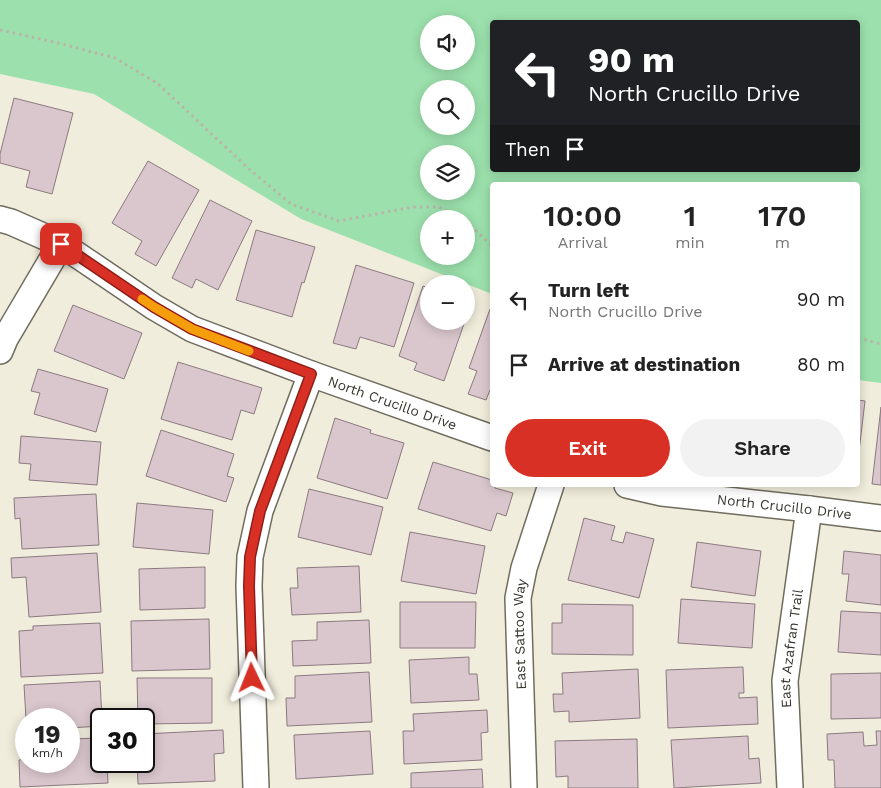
<!DOCTYPE html>
<meta charset="utf-8">
<style>
body{margin:0;font-family:"Work Sans",sans-serif;background:#f2f2f2;color:#222;height:100vh;display:flex;flex-direction:column;font-size:19px;white-space:nowrap}
*{box-sizing:border-box;margin:0}
p{font-size:16px;color:#767676}
.icon{flex:none;width:28px;height:28px;fill:none;stroke:currentColor;stroke-width:2;stroke-linecap:round;stroke-linejoin:round}
.map{position:relative;flex:1;overflow:hidden}
.panel{position:absolute;left:490px;top:182px;width:370px;height:305px;display:flex;flex-direction:column;background:#fff;border-radius:5px;box-shadow:0 2px 12px #0003}
.panel>*{flex:none}
.top-card{position:absolute;left:490px;top:20px;width:370px;height:152px;border-radius:5px;box-shadow:0 2px 12px #0003;background:#202124;color:#fff;overflow:hidden}
.fabs{position:absolute;left:420px;top:15px;display:grid;gap:10px}
.fabs a{display:grid;place-items:center;width:55px;height:55px;border-radius:50%;background:#fff;box-shadow:0 2px 12px #0003;font-size:25px}
.speed{position:absolute;left:15px;top:708px;display:flex;gap:10px;font-size:25px;font-weight:700;text-align:center}
.speed>*{display:grid;place-content:center;width:65px;height:65px;border-radius:50%;background:#fff;box-shadow:0 2px 12px #0003;line-height:1}
.speed small{font-size:12px;font-weight:400}
.speed .limit{border:2px solid #111;border-radius:8px;background:#fff;color:#111}
.pin{position:absolute;display:grid;place-items:center;width:42px;height:42px;color:#fff;margin:-21px;border-radius:10px;box-shadow:0 2px 8px #0006}
.me{position:absolute;width:55px;margin:-28px;rotate:358deg;stroke-linejoin:round;filter:drop-shadow(0 0 4px #0008)}
.turn{display:flex;align-items:center;gap:18px;height:105px;padding:0 15px;font-size:22px}
.turn .icon{width:65px;height:65px;stroke-width:2.5}
.turn b{display:block;font-size:35px;line-height:42px}
.then{display:flex;align-items:center;height:48px;padding:0 15px;background:#0003;gap:10px;font-size:19px}
.eta{display:flex;justify-content:space-evenly;align-items:center;height:85px;text-align:center}
.eta b{font-size:30px;font-weight:600;line-height:35px}
.cta{display:flex;gap:10px;margin-top:auto;padding:10px 15px}
.cta a{flex:1;height:58px;border-radius:30px;background:#d93025;color:#fff;font-size:20px;font-weight:600;line-height:58px;text-align:center}
.cta a+a{background:#f2f2f2;color:#222}
ul{padding:0;list-style:none}
li{display:flex;align-items:center;gap:15px;height:65px;padding:0 15px}
li div{flex:1}
li b{display:block;font-size:19px}
li em{font-style:normal}
.map>svg:first-child{display:block}
.green{fill:#9ce1ad;fill-rule:evenodd}
.building{fill:#dac7cd;stroke:#8b7a80}
.lines{fill:none;stroke-linecap:round;stroke-linejoin:round}
.street-casing{stroke:#706c5e;stroke-width:28}
.path{stroke:#b8b5a7;stroke-width:3;stroke-dasharray:2.5 4;stroke-linecap:butt}
.street{stroke:#fff;stroke-width:25}
.route-casing{stroke:#8d1f18;stroke-width:12}
.route{stroke:#d93025;stroke-width:9}
.slow{stroke:#f59e0b;stroke-width:9}
.labels{text-anchor:middle;dominant-baseline:central;stroke-width:4;stroke-linejoin:round;paint-order:stroke}
.street-label{font-size:14px;fill:#37362f;stroke:#f1eddc}
</style>
<div class="map">
<svg width="881" height="788" viewBox="0 0 881 788">
<rect width="100%" height="100%" fill="#f1eddc"/>
<path class="green" d="M 0,0 L 881,0 L 881,383 L 858,380 L 858,185 L 492,185 L 492,294 L 301,219 L 94,94 L 0,74 ZM 492,22 L 858,22 L 858,170 L 492,170 ZM 429,24 L 466,24 L 466,61 L 429,61 ZM 429,89 L 466,89 L 466,126 L 429,126 ZM 429,154 L 466,154 L 466,191 L 429,191 ZM 429,219 L 466,219 L 466,256 L 429,256 Z"/>
<path class="building" d="M 14,98 L 73,113 L 52,194 L 26,187 L 30,171 L 0,163 L 0,154 Z
M 148,161 L 199,190 L 156,266 L 135,254 L 142,241 L 112,223 Z
M 210,200 L 252,221 L 218,290 L 196,279 L 192,288 L 172,278 Z
M 256,230 L 315,247 L 304,283 L 302,282 L 292,317 L 236,300 Z
M 356,265 L 414,283 L 394,347 L 360,337 L 356,349 L 333,343 Z
M 423,286 L 429,288 L 429,321 L 465,321 L 444,381 L 414,370 L 417,363 L 399,356 Z
M 73,305 L 142,333 L 124,379 L 54,351 Z
M 490,309 L 492,310 L 492,391 L 490,390 L 486,400 L 468,394 L 477,371 L 469,368 Z
M 178,362 L 262,388 L 254,414 L 241,410 L 232,440 L 161,419 Z
M 38,369 L 108,389 L 96,432 L 34,414 L 40,393 L 31,391 Z
M 858,400 L 865,401 L 858,460 Z
M 881,407 L 881,485 L 872,484 Z
M 335,418 L 371,430 L 370,433 L 404,443 L 387,499 L 317,478 Z
M 161,430 L 234,454 L 227,476 L 234,478 L 226,502 L 146,476 Z
M 21,436 L 101,442 L 97,485 L 29,480 L 31,464 L 19,463 Z
M 433,462 L 492,480 L 492,485 L 495,485 L 495,488 L 513,493 L 506,516 L 497,513 L 491,531 L 418,509 Z
M 309,489 L 383,507 L 371,555 L 298,537 Z
M 96,494 L 99,545 L 22,549 L 20,518 L 15,519 L 14,498 Z
M 137,503 L 213,510 L 209,554 L 133,547 Z
M 584,518 L 615,526 L 611,540 L 623,543 L 626,532 L 654,539 L 639,598 L 568,580 Z
M 410,532 L 485,546 L 476,594 L 401,581 Z
M 697,542 L 761,551 L 755,596 L 691,587 Z
M 844,551 L 881,555 L 881,605 L 846,601 L 849,574 L 842,574 Z
M 97,553 L 101,612 L 29,617 L 26,577 L 12,578 L 11,558 Z
M 359,566 L 361,612 L 292,615 L 290,588 L 298,588 L 297,568 Z
M 205,567 L 205,608 L 140,610 L 139,569 Z
M 681,599 L 755,604 L 752,648 L 678,643 Z
M 400,602 L 476,602 L 475,648 L 400,648 Z
M 562,604 L 633,605 L 633,655 L 552,654 L 552,623 L 562,623 Z
M 841,611 L 881,613 L 881,655 L 838,652 Z
M 209,619 L 210,669 L 132,671 L 131,621 Z
M 369,620 L 371,663 L 293,666 L 292,641 L 317,640 L 317,622 Z
M 100,623 L 103,673 L 21,677 L 19,631 L 33,630 L 33,626 Z
M 469,657 L 469,674 L 477,674 L 479,700 L 411,703 L 409,660 Z
M 743,667 L 744,693 L 739,693 L 739,698 L 757,697 L 758,724 L 668,728 L 666,670 Z
M 638,669 L 640,718 L 569,722 L 569,711 L 554,712 L 553,694 L 563,694 L 562,673 Z
M 369,672 L 372,722 L 287,726 L 286,698 L 295,698 L 295,676 Z
M 881,673 L 881,718 L 831,719 L 831,674 Z
M 137,678 L 212,678 L 212,723 L 144,724 L 144,719 L 138,719 Z
M 100,681 L 102,719 L 101,719 L 101,726 L 69,728 L 69,719 L 26,719 L 24,685 Z
M 487,710 L 488,732 L 481,733 L 482,760 L 404,764 L 403,731 L 414,731 L 413,714 Z
M 223,730 L 224,753 L 214,754 L 215,781 L 138,784 L 137,761 L 144,761 L 144,734 Z
M 370,731 L 373,774 L 296,779 L 294,735 Z
M 876,731 L 881,731 L 881,788 L 835,788 L 834,760 L 828,760 L 827,734 L 863,732 L 864,746 L 877,745 Z
M 748,736 L 749,759 L 759,758 L 761,783 L 674,788 L 671,740 Z
M 101,738 L 101,761 L 107,761 L 108,783 L 20,787 L 19,760 L 26,759 L 26,761 L 69,761 L 69,739 Z
M 637,739 L 638,788 L 568,788 L 568,776 L 556,777 L 555,741 Z
M 482,769 L 483,788 L 411,788 L 411,773 Z"/>
<g class="lines">
<defs>
<g id="street">
<path id="s1" d="M 0,219 L 11,222 L 61,244 L 154,307 L 192,329 L 311,374 L 492,438"/>
<path d="M 0,351 L 5,339 L 61,244"/>
<path id="s2" d="M 627,485 L 662,493 L 809,509 L 881,518"/>
<path d="M 256,788 L 249,586 L 250,557 L 260,511 L 311,374"/>
<path id="s3" d="M 524,788 L 518,598 L 524,568 L 551,485"/>
<path id="s4" d="M 790,788 L 785,681 L 809,509"/>
</g>
</defs>
<use href="#street" class="street-casing"/>
<path class="path" d="M 0,30 L 54,42 L 115,58 L 157,83 L 249,169 L 291,204 L 339,221 L 413,207 L 439,207 L 462,219
M 466,221 L 492,246
M 858,338 L 881,344"/>
<use href="#street" class="street"/>
</g>
<g class="lines">
<defs>
<path id="route" d="M 61,244 L 154,307 L 192,329 L 311,374 L 260,511 L 250,557 L 249,586 L 252,678"/>
</defs>
<use href="#route" class="route-casing"/>
<use href="#route" class="route"/>
<path class="slow" d="M 142,299 L 154,307 L 192,329 L 249,351"/>
</g>
<g class="labels">
<g class="street-label">
<text stroke="none"><textPath href="#s1" startOffset="436">North Crucillo Drive</textPath></text>
<text stroke="none"><textPath href="#s2" startOffset="159">North Crucillo Drive</textPath></text>
<text stroke="none"><textPath href="#s3" startOffset="154">East Sattoo Way</textPath></text>
<text stroke="none"><textPath href="#s4" startOffset="140">East Azafran Trail</textPath></text>
</g>
</g>
</svg>
<div class="fabs">
<a><svg class="icon" aria-label="sound" viewBox="0 0 24 24"><path d="M4 9h4l5-4v14l-5-4H4zM17 9q2 3 0 6"/></svg></a>
<a><svg class="icon" aria-label="search" viewBox="0 0 24 24"><circle cx="10" cy="10" r="6"/><path d="M15 15l6 6"/></svg></a>
<a><svg class="icon" aria-label="layers" viewBox="0 0 24 24"><path d="M12 4l9 5-9 5-9-5zM3 14l9 5 9-5"/></svg></a>
<a>+</a>
<a>−</a>
</div>
<div class="speed"><div>19<small>km/h</small></div><div class="limit">30</div></div>
<div class="pin" style="left:61px;top:244px;background:#d93025"><svg class="icon" aria-label="arrive" viewBox="0 0 24 24"><path d="M6 21V4h12l-3 4 3 4H6"/></svg></div>
<svg class="me" style="left:252px;top:678px" viewBox="-20 -20 40 40"><path d="M0-17L14 15 0 8-14 15z" fill="#d93025" stroke="#fff" stroke-width="4"/></svg>
<div class="top-card">
<div class="turn"><svg class="icon" aria-label="left" viewBox="0 0 24 24"><path d="M17 20v-9H6M10 6l-5 5 5 5"/></svg><div><b>90 m</b>North Crucillo Drive</div></div>
<div class="then">Then<svg class="icon" aria-label="arrive" viewBox="0 0 24 24"><path d="M6 21V4h12l-3 4 3 4H6"/></svg></div>
</div>
<section class="panel">
<div class="eta">
<div><b>10:00</b><p>Arrival</p></div>
<div><b>1</b><p>min</p></div>
<div><b>170</b><p>m</p></div>
</div>
<ul>
<li><svg class="icon" aria-label="left" viewBox="0 0 24 24"><path d="M17 20v-9H6M10 6l-5 5 5 5"/></svg><div><b>Turn left</b><p>North Crucillo Drive</p></div><em>90 m</em></li>
<li><svg class="icon" aria-label="arrive" viewBox="0 0 24 24"><path d="M6 21V4h12l-3 4 3 4H6"/></svg><div><b>Arrive at destination</b></div><em>80 m</em></li>
</ul>
<div class="cta"><a>Exit</a><a>Share</a></div>
</section>
</div>
